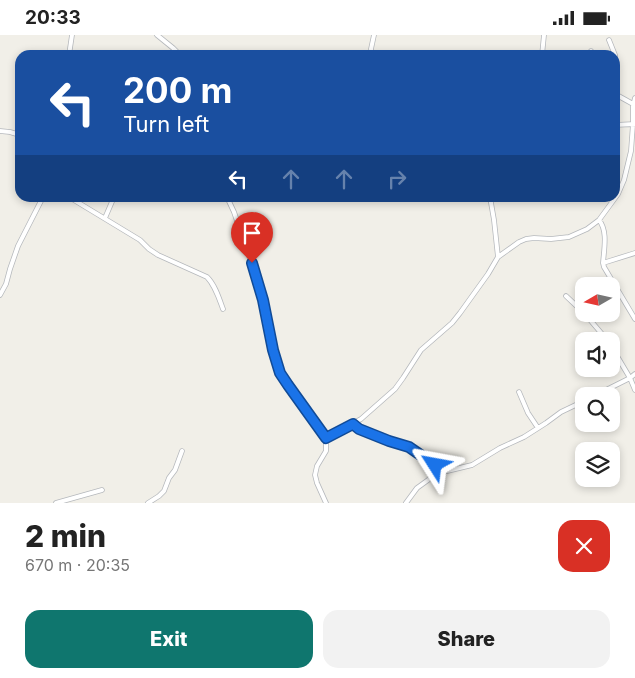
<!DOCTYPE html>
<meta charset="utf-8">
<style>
body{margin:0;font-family:Inter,sans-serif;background:#f2f2f2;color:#222;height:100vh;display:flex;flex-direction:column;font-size:19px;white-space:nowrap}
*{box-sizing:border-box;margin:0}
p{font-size:16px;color:#767676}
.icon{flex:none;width:28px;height:28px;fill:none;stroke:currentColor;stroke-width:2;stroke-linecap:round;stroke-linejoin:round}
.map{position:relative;height:468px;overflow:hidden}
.side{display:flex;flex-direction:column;background:#fff;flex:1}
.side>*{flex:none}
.top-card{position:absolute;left:15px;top:15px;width:605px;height:152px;border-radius:15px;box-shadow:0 2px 8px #0003;background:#1a4fa0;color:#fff;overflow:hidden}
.needle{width:32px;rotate:261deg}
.fabs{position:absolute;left:575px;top:242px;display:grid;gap:10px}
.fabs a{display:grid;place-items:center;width:45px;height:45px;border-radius:10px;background:#fff;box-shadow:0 2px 8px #0003;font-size:25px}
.pin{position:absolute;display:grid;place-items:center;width:42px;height:42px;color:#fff;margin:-51px -21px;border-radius:50% 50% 50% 0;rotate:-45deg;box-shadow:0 0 5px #0007}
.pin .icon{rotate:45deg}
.me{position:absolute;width:55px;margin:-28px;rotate:304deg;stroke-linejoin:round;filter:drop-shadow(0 0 4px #0008)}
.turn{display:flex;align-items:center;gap:18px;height:105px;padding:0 25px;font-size:22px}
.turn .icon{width:65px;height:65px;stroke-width:2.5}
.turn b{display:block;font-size:35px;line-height:42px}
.lanes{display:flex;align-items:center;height:48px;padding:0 25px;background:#0003;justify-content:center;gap:25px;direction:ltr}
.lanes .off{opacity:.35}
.round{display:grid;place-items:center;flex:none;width:52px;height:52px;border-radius:15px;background:#f2f2f2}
.overview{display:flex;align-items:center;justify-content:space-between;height:85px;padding:0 25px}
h1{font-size:30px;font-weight:800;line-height:38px}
.button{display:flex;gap:10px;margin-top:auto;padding:10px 25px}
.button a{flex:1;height:58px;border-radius:15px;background:#0f766e;color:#fff;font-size:20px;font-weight:800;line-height:58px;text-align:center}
.button a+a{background:#f2f2f2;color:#222}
.status{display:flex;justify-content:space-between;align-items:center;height:35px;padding:0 25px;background:#fff;direction:ltr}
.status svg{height:14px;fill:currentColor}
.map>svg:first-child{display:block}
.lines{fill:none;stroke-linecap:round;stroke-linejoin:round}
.street-casing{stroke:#b5b8bc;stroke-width:5.5}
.street{stroke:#fff;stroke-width:4}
.route-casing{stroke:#114b97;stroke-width:12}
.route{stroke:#1a73e8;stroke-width:9}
</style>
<div class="status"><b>20:33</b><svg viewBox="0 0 49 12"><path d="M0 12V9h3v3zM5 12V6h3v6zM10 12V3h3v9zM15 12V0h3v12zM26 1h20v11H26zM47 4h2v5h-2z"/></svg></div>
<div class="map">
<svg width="635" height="468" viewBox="0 0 635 468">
<rect width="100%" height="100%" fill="#f1efe8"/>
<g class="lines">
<defs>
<path id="street" d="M 157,0 L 173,13 L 180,20
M 609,5 L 615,20
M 591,16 L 591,20
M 69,20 L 72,0
M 372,20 L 371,14 L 374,0
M 542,20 L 544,0
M 615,21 L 617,35 L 615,38
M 615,59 L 633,69
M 615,90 L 635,89
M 0,96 L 10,97 L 20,100
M 69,162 L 140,205 L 149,214 L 158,220 L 207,242 C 215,250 219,263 223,274
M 227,162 L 234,177 L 262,259 L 273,315 L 280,338 L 288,351 L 326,403 L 326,416 L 317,431 L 315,440 L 317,448 L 326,468
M 490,162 L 494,185 L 498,222
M 105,183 L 114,162
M 599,185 C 608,196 604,214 603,228 L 604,232 L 635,284
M 603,228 L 635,218
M 0,260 L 6,249 L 10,234 L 18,211 L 43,162
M 566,261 L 584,278
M 585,279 L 608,306
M 611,311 L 630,343 L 635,355
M 519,357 L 528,378 L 538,393
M 594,361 L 630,343 L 635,339
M 353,389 L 359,393 L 389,406 L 409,412 L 430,427 L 448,435
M 326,403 L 361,384 L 395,354 L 403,343 L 421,315 L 452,288 L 460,278 L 488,239 L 498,222 L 519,207 L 526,204 L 534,203 L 551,204 L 569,202 L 587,194 L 599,185 L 618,159 L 624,145 L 631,116 L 633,89 L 633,71 L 635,63
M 56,468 L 102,455
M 148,468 L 159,461 L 164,456 L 169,443 L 175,435 L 182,416
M 406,468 L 417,453 L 435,440 L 443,437 L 472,430 L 500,413 L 524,402 L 546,388 L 561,377 L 584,366"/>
</defs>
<use href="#street" class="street-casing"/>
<use href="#street" class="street"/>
</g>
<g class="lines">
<defs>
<path id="route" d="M 252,228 L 263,265 L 273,315 L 280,338 L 288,350 L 326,403 L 353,389 L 359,394 L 389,406 L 409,412 L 435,430"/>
</defs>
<use href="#route" class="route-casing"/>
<use href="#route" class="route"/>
</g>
</svg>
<div class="fabs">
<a><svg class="needle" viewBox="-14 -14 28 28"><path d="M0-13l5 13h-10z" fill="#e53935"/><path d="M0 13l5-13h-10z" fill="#767676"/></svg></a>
<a><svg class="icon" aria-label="sound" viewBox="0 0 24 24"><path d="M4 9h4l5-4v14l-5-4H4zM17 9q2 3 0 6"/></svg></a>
<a><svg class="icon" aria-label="search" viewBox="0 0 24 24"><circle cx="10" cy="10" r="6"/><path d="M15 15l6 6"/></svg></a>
<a><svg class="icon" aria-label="layers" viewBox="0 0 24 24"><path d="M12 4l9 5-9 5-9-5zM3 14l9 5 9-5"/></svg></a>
</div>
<div class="pin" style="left:252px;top:228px;background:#d93025"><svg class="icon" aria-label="arrive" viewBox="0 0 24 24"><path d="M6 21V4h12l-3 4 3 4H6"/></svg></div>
<svg class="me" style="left:435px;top:430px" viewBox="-20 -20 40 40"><path d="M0-17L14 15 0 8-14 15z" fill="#1a73e8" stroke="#fff" stroke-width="4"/></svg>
<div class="top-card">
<div class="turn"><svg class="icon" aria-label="left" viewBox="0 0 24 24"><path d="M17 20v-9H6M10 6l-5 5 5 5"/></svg><div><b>200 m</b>Turn left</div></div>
<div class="lanes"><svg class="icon" aria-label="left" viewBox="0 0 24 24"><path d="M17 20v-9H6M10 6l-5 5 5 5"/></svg><svg class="icon off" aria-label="ahead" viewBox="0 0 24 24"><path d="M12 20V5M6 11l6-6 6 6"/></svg><svg class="icon off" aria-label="ahead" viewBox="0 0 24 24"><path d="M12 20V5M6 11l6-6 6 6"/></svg><svg class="icon off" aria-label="right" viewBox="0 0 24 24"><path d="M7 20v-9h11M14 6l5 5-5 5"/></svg></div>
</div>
</div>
<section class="side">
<div class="overview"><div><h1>2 min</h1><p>670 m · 20:35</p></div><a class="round" style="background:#d93025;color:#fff"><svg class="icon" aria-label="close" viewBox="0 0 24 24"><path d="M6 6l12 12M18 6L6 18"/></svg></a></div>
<div class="button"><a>Exit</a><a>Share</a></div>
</section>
